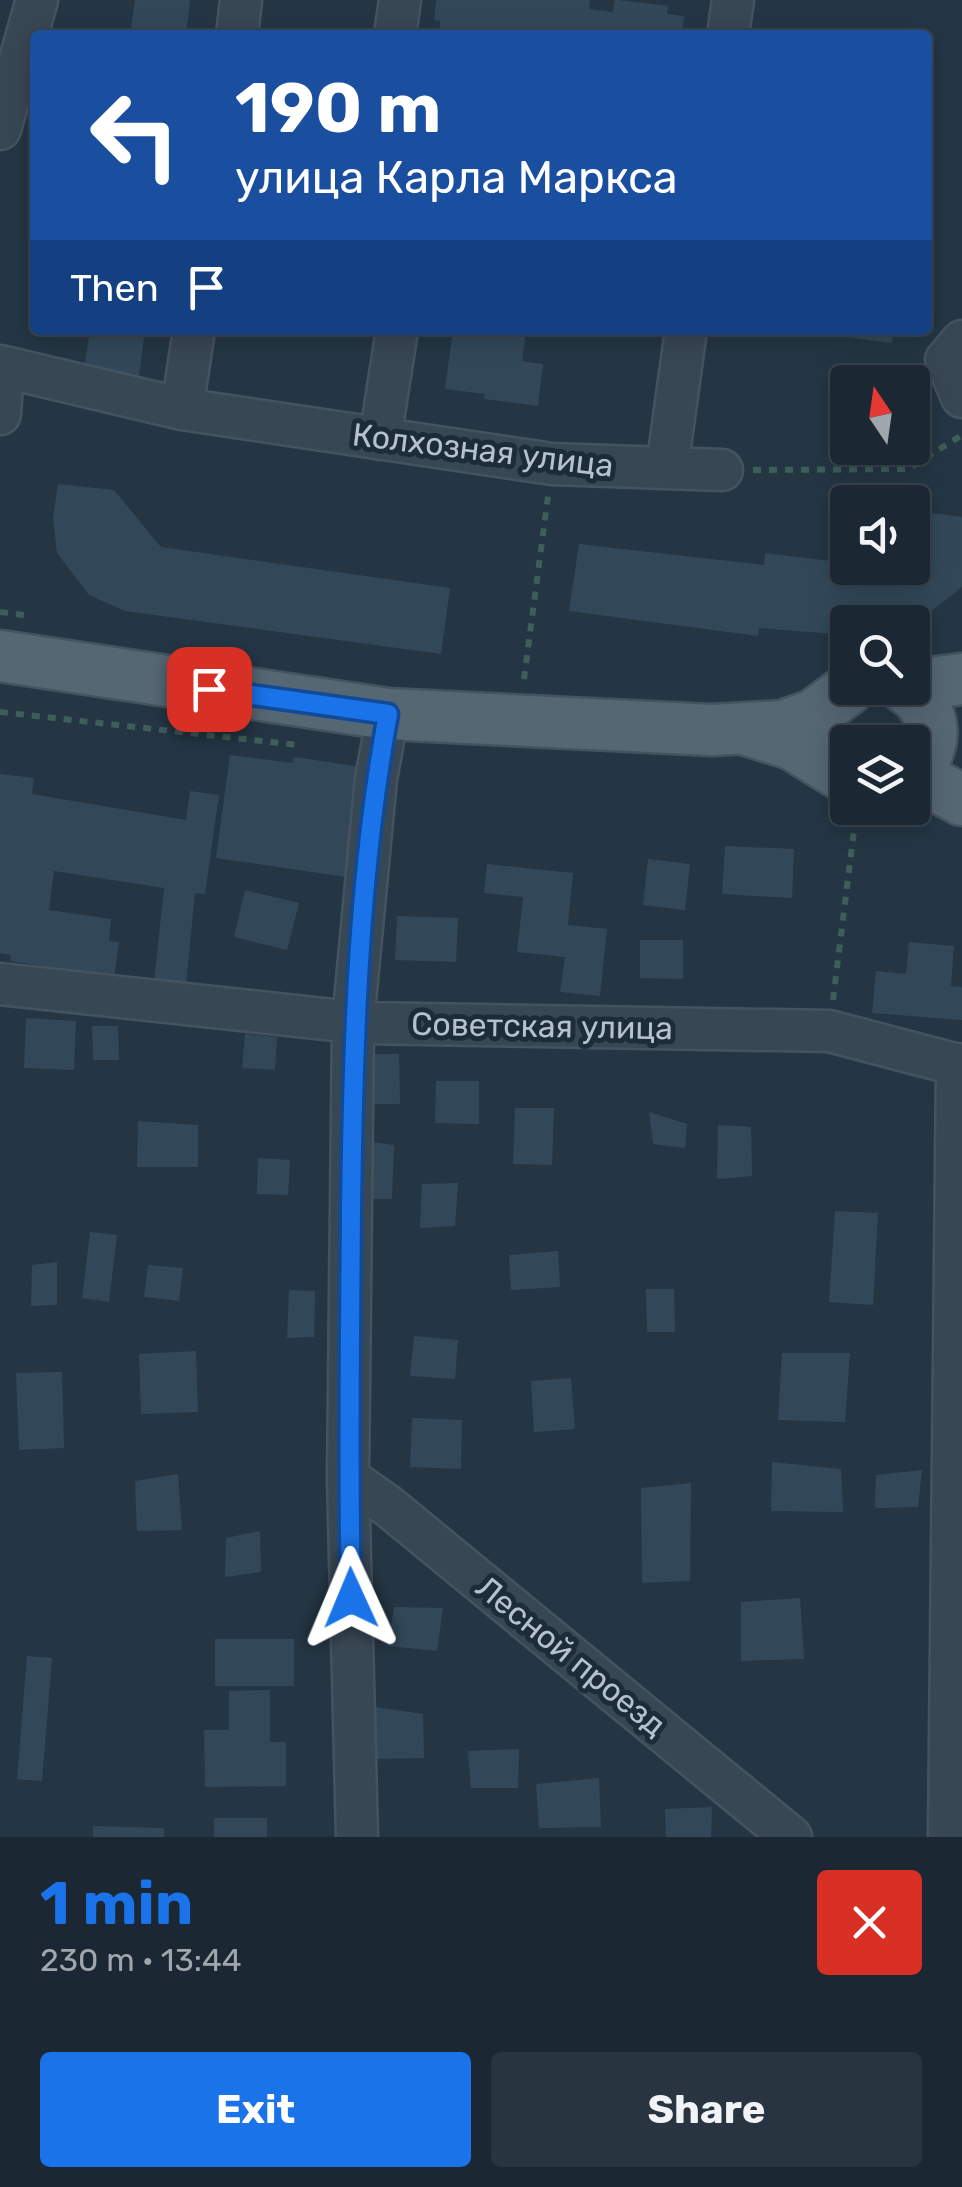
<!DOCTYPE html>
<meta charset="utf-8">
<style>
body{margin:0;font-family:Rubik,sans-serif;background:#28343f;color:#f1f3f6;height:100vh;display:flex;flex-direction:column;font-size:38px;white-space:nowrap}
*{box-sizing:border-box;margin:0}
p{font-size:32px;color:#a0a6ac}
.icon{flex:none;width:55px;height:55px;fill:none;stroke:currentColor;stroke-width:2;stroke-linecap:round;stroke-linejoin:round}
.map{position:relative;height:1837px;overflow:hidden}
.panel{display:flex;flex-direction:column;background:#1b2833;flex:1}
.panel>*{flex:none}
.banner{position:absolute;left:30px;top:30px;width:902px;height:305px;border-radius:10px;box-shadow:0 5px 25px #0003,0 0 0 2px #39444e;background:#1a4fa0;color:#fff;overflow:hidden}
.needle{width:65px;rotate:347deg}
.tools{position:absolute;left:830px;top:365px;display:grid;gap:20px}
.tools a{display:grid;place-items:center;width:100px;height:100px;border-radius:10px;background:#1b2833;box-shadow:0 5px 25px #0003,0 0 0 2px #39444e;font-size:50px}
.pin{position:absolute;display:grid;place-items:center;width:85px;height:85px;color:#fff;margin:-42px;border-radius:20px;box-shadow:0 5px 15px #0006}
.me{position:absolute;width:110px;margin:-55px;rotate:359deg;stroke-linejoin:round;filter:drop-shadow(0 0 8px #0008)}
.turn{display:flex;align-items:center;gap:35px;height:210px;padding:0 40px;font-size:45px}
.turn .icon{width:130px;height:130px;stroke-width:2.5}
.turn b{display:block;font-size:70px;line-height:85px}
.then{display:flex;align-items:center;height:95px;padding:0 40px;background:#0003;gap:20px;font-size:38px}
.round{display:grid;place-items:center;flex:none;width:105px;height:105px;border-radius:10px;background:#28343f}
.headline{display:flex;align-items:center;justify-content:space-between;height:170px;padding:0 40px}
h1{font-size:60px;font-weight:700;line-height:75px;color:#1a73e8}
.button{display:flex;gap:20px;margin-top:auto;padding:20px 40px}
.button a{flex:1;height:115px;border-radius:10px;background:#1a73e8;color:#fff;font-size:40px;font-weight:700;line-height:115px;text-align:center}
.button a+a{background:#28343f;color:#f1f3f6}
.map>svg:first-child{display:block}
.building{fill:#324859}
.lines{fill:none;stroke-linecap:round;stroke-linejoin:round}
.minor-casing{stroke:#455360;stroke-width:45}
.major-casing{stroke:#455360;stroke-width:55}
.path{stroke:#3f5d5b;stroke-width:6;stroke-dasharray:8 8;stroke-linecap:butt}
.minor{stroke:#384754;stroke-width:40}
.major{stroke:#566774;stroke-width:50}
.route-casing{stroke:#114b97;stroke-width:25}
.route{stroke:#1a73e8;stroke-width:18}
.labels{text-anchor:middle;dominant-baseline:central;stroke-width:10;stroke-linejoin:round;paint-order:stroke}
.street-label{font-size:32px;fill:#b5c2cd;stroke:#1d2c39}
</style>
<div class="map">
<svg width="962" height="1837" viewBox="0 0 962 1837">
<rect width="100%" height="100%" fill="#243644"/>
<path class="building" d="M 135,0 L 190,0 L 186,35 L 130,35 Z
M 436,0 L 590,0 L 589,9 L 613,12 L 615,0 L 618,0 L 668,6 L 667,14 L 684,16 L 682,35 L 439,35 L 440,21 L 434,20 Z
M 90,330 L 145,330 L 139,376 L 84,369 Z
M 453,330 L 526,330 L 522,361 L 543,364 L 538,406 L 484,399 L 485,394 L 445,389 Z
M 831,330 L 894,330 L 892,343 L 830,335 Z
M 58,484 L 114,490 L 161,547 L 450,588 L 441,654 L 125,611 L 89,595 L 57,553 L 53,518 Z
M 923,512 L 962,517 L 962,587 L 916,623 L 851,617 L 851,622 L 848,622 L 848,635 L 759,628 L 758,636 L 569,611 L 579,544 L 764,565 L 765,553 L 848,563 L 848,568 L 912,568 L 912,520 Z
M 230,755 L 293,763 L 294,757 L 362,767 L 346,877 L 216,858 Z
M 0,774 L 34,778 L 32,794 L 186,820 L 190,791 L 219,795 L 205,894 L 195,893 L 186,985 L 154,982 L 164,888 L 54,871 L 49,910 L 111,919 L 109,941 L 119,942 L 114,978 L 10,961 L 11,955 L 0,953 Z
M 725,846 L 794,849 L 792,898 L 722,894 Z
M 648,859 L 690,864 L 685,910 L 643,905 Z
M 487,864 L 573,873 L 568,925 L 607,929 L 600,996 L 560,992 L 565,957 L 517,952 L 523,897 L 484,893 Z
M 245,890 L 299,903 L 287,950 L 234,937 Z
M 397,916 L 458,918 L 456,962 L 395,960 Z
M 640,940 L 683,940 L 683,979 L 640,978 Z
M 909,942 L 954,946 L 951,986 L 962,987 L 962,1020 L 872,1013 L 876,971 L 906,974 Z
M 26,1018 L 76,1021 L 74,1070 L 24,1068 Z
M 92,1026 L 118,1026 L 119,1060 L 93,1060 Z
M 245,1034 L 277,1037 L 275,1070 L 242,1068 Z
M 371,1054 L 399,1054 L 400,1104 L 371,1104 Z
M 436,1081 L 479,1081 L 479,1124 L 435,1123 Z
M 515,1108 L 554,1108 L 552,1165 L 513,1164 Z
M 649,1112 L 687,1124 L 685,1148 L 653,1144 Z
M 138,1121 L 198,1125 L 198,1167 L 137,1167 Z
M 718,1125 L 751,1127 L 752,1176 L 717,1179 Z
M 371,1142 L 394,1145 L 392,1199 L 370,1199 Z
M 258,1158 L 290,1160 L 288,1195 L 257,1194 Z
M 458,1183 L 455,1226 L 420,1228 L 422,1184 Z
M 835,1211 L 878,1213 L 873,1305 L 829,1302 Z
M 90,1232 L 117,1235 L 109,1302 L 82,1298 Z
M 558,1251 L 560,1287 L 511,1290 L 509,1255 Z
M 57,1262 L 57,1305 L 31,1306 L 32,1265 Z
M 148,1265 L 183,1268 L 179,1301 L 144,1297 Z
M 646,1289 L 674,1289 L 675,1332 L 647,1332 Z
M 289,1290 L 315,1291 L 314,1337 L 287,1338 Z
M 414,1336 L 458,1340 L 455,1379 L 410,1376 Z
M 196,1351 L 198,1412 L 141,1414 L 139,1354 Z
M 782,1353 L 850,1353 L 845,1422 L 778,1420 Z
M 62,1372 L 64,1448 L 19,1450 L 16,1373 Z
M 571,1378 L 575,1429 L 534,1432 L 531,1381 Z
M 412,1418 L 462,1420 L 461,1469 L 410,1467 Z
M 772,1462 L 841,1469 L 843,1512 L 771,1511 Z
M 922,1470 L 918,1507 L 875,1508 L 876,1475 Z
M 178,1474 L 182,1530 L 137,1531 L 135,1481 Z
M 691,1483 L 690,1581 L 642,1583 L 641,1488 Z
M 260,1531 L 261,1572 L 225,1577 L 226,1538 Z
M 800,1598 L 804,1659 L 741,1661 L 741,1602 Z
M 394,1607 L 443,1608 L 437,1651 L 388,1646 Z
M 215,1639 L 294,1639 L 294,1686 L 215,1686 Z
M 27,1656 L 52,1658 L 42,1781 L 17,1779 Z
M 270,1690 L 270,1742 L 286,1742 L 286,1786 L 205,1787 L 204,1730 L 229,1730 L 229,1691 Z
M 375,1707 L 423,1714 L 424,1758 L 376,1759 Z
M 519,1749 L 518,1788 L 471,1788 L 468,1751 Z
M 599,1778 L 601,1827 L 539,1828 L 536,1784 Z
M 712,1807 L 711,1837 L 666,1837 L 665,1809 Z
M 214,1818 L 267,1818 L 267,1837 L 214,1837 Z
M 93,1826 L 164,1828 L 164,1837 L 93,1837 Z"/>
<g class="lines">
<defs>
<path id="minor" d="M 237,35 L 241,0
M 395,35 L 400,0
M 728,35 L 733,0
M 0,129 L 37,0
M 962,341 L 946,360 L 962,397
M 0,366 L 182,409 L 552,464 L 722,470
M 182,409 L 194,330
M 0,414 L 3,367
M 380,439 L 397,330
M 667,468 L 686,330
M 0,984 L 361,1023 L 829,1031 L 962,1066
M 348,1478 L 388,1506 L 791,1837
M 357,1837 L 348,1478 L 353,1022 L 376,779 L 388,714
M 949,1837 L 957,1064"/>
<path id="major" d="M 0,656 L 388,714 L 712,730 L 783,726 L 814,715 L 850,688
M 912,685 L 962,679
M 905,688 C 939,709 939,748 912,776
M 747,730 L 792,744 L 848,779
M 914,774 L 962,800"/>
</defs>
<use href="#minor" class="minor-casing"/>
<use href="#major" class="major-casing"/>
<path class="path" d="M 753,470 L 908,469 L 962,435
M 0,612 L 24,615
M 524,679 L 548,496
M 0,712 L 298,745
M 833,1000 L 856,814"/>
<use href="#minor" class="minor"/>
<use href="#major" class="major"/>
</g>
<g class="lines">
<defs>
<path id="route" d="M 209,689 L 388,714 C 358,878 353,1045 351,1212 C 350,1340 348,1469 351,1598"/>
</defs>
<use href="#route" class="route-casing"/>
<use href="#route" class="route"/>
</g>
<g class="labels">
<g class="street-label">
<text transform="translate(483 450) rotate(7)">Колхозная улица</text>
<text transform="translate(542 1026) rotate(1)">Советская улица</text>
<text transform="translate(571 1656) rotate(39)">Лесной проезд</text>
</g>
</g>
</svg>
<div class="tools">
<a><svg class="needle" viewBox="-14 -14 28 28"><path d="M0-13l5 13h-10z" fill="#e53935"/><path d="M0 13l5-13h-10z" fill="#a0a6ac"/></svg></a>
<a><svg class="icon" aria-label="sound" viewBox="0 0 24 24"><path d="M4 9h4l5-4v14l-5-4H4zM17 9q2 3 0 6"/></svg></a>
<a><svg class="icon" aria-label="search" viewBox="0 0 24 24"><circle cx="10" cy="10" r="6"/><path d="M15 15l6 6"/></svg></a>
<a><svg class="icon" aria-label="layers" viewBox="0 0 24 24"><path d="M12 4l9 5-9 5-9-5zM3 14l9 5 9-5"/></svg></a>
</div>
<div class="pin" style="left:209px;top:689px;background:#d93025"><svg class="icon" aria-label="arrive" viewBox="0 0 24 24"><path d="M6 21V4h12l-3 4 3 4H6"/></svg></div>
<svg class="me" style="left:351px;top:1598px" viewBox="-20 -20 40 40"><path d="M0-17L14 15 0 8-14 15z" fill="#1a73e8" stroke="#fff" stroke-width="4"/></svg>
<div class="banner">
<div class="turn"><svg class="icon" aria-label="left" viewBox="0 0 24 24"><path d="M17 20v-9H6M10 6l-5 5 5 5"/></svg><div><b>190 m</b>улица Карла Маркса</div></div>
<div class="then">Then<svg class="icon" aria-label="arrive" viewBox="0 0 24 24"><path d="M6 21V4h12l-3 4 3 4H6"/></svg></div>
</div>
</div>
<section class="panel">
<div class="headline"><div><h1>1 min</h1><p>230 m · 13:44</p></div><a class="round" style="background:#d93025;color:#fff"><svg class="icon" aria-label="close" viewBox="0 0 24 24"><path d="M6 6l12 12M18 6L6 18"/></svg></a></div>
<div class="button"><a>Exit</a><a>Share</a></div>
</section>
